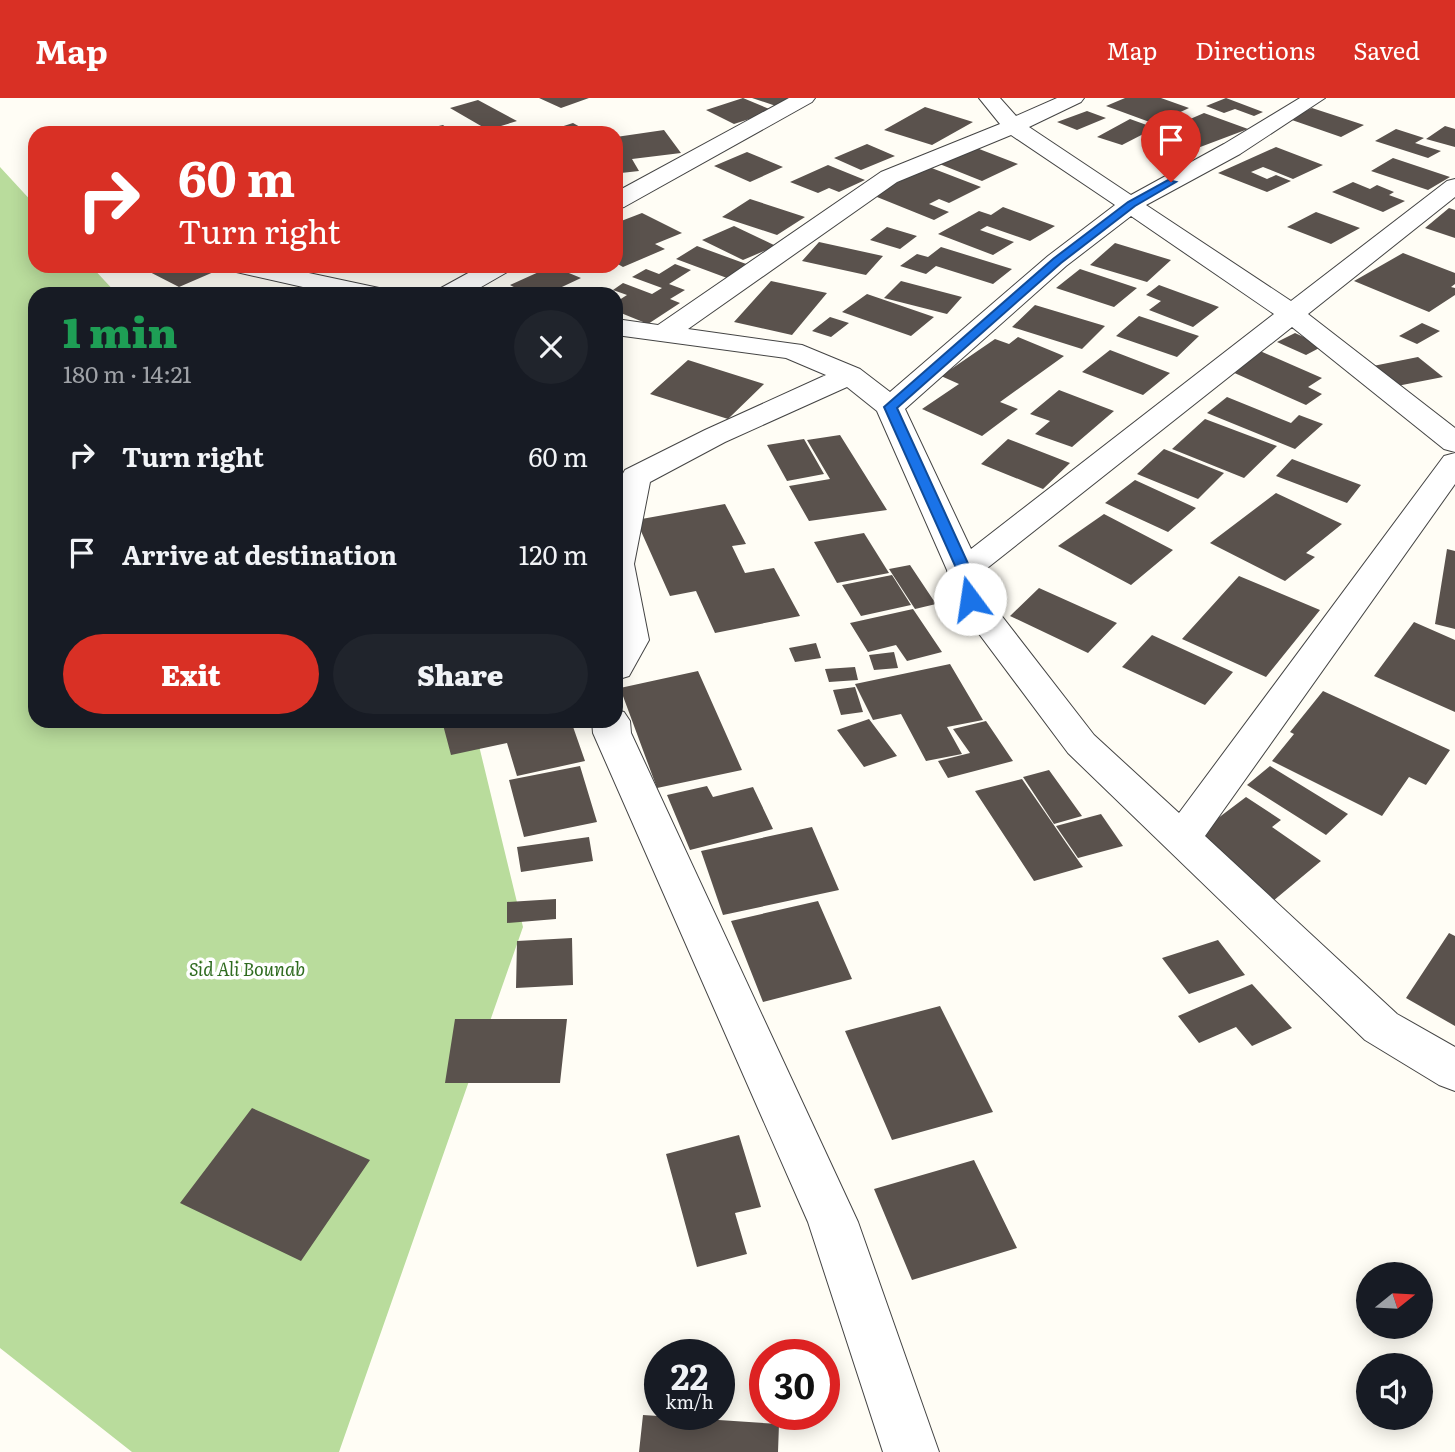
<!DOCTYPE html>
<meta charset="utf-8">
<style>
body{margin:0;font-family:Literata,serif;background:#20242c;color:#f1f3f6;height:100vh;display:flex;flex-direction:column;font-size:26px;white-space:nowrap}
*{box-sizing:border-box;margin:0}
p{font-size:23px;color:#9ea1a6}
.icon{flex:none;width:38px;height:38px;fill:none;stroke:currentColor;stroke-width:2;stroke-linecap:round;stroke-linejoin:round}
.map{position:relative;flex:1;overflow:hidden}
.sheet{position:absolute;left:28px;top:189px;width:595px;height:441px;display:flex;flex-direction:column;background:#171b24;border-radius:21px;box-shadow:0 4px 18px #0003}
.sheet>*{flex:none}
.banner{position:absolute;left:28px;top:28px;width:595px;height:147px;border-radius:21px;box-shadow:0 4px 18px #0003;background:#d93025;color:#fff;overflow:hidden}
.needle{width:46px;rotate:72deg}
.controls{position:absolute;left:1356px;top:1164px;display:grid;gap:14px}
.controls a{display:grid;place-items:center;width:77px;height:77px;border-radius:50%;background:#171b24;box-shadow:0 4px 18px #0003;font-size:35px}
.speed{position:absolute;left:644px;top:1241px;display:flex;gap:14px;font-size:35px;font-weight:700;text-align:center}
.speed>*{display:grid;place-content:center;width:91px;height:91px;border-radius:50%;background:#171b24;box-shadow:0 4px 18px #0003;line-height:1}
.speed small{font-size:18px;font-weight:400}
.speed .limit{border:10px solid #d22;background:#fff;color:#111}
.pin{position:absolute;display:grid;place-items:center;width:60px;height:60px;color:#fff;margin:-72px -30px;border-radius:50% 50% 50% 0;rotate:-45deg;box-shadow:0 0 7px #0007}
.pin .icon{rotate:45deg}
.me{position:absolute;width:77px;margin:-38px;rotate:346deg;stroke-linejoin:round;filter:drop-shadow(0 0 5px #0008)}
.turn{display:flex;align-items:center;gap:24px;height:147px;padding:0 35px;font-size:32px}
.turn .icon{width:91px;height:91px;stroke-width:2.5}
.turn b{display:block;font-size:49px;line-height:60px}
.round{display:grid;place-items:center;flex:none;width:74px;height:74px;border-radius:37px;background:#20242c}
.head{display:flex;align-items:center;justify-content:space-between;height:119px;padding:0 35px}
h1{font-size:42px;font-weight:800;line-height:52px;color:#1e9e55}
.cta{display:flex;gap:14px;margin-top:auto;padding:14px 35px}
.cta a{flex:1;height:80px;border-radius:42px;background:#d93025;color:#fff;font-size:28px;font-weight:800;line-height:80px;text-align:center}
.cta a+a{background:#20242c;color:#f1f3f6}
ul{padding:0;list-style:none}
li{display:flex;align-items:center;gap:21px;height:98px;padding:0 35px}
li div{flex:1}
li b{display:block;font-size:26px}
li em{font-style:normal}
header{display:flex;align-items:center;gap:42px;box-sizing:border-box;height:98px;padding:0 35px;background:#d93025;color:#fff}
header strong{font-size:33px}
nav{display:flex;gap:38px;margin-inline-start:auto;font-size:24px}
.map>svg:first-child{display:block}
.forest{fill:#b9dc9c}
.building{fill:#5a524d}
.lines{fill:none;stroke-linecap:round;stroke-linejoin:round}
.street-casing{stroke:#444;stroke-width:2}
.street{fill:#fff;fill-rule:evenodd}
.route{fill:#1a73e8;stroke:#114b97;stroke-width:2}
.labels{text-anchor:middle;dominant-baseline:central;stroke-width:7;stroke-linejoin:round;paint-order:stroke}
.park-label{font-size:18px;font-style:italic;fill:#2f6b1f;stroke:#fff}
</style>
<header>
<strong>Map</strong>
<nav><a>Map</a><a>Directions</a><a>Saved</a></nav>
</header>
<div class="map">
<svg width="1455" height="1354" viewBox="0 0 1455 1354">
<rect width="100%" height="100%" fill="#fffdf5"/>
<path class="forest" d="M 0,69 L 35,107 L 35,168 L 91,168 L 117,196 L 35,196 L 35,623 L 473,623 L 523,829 L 339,1354 L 132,1354 L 0,1250 Z"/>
<path class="building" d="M 539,0 L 589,0 L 561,10 Z
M 743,0 L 774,13 L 734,26 L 706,12 Z
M 752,0 L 797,0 L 779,9 Z
M 1125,0 L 1161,0 L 1189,10 L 1155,26 L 1106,8 Z
M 1226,0 L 1263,14 L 1254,18 L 1235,11 L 1224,15 L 1206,8 Z
M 478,2 L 517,23 L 488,32 L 450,10 Z
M 925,9 L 973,24 L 932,47 L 884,32 Z
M 1312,10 L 1364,27 L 1341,39 L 1289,21 Z
M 1087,13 L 1106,20 L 1077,32 L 1057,24 Z
M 1204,15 L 1248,31 L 1187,54 L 1149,39 Z
M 1130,21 L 1155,30 L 1122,47 L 1097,39 Z
M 573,25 L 591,35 L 545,35 L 545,34 Z
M 443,27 L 453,35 L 412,35 L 412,34 Z
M 1445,28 L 1455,31 L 1455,49 L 1426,41 Z
M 1396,31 L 1424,40 L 1415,45 L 1441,53 L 1428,60 L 1375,43 Z
M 664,32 L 681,55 L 632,61 L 639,73 L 621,75 L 616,67 L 616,39 Z
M 867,46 L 895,58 L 861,72 L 834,60 Z
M 974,49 L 1018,66 L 982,83 L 937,65 Z
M 1276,49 L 1323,67 L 1293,81 L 1263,69 L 1251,74 L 1267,81 L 1276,77 L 1291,83 L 1267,94 L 1218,75 Z
M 747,54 L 783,69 L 750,84 L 714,68 Z
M 1393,60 L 1450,79 L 1428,92 L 1371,73 Z
M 828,67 L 865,82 L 839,94 L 829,90 L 818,95 L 790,84 Z
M 929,69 L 981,89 L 949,105 L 939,101 L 929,106 L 949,114 L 934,122 L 872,97 Z
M 1353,84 L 1370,91 L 1377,87 L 1394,94 L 1389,97 L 1405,103 L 1383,114 L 1332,94 Z
M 750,101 L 805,119 L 777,137 L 722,119 Z
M 1003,109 L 1055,128 L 1030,143 L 987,128 L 980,132 L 1014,144 L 993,157 L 938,136 L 979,113 L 991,117 Z
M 1449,110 L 1455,112 L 1455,140 L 1425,130 Z
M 1316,114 L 1360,130 L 1331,146 L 1287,129 Z
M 642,115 L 682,135 L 655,146 L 665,151 L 623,169 L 616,165 L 616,125 Z
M 734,128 L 776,148 L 743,162 L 702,142 Z
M 887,129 L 917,138 L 900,151 L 870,142 Z
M 819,144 L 883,158 L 866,177 L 802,163 Z
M 1115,145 L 1171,162 L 1147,184 L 1090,167 Z
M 697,148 L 749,167 L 727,180 L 676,161 Z
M 941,149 L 1012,171 L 993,186 L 936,168 L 926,176 L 900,168 L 917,156 L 928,159 Z
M 1403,155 L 1455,175 L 1455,186 L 1451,189 L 1455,190 L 1455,197 L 1429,214 L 1354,183 Z
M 675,166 L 691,172 L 669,186 L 685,192 L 670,201 L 680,205 L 648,226 L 616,213 L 616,204 L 627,197 L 613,192 L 623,185 L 652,196 L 662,190 L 632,179 L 646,171 L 659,176 Z
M 138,168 L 206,168 L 216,173 L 179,189 Z
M 552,168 L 581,180 L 547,196 L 527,196 L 510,187 Z
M 1080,171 L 1137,190 L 1114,209 L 1056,190 Z
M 771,183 L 827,195 L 792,237 L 734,224 Z
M 901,183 L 962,199 L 947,216 L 884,200 Z
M 1159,187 L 1219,209 L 1193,229 L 1149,212 L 1161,203 L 1146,197 Z
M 248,189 L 270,195 L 269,196 L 237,196 Z
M 867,196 L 934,219 L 911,238 L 842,214 Z
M 1035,207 L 1105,228 L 1082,251 L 1012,229 Z
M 1139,218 L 1199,238 L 1177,259 L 1116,238 Z
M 830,219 L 849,225 L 831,239 L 812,233 Z
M 1422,225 L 1440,233 L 1417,246 L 1399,238 Z
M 1295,235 L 1323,248 L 1306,257 L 1277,244 Z
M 1018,239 L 1064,258 L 1000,304 L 1018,311 L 982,338 L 922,311 L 959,286 L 941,278 L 995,241 L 1009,246 Z
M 1110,252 L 1170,275 L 1143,297 L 1082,274 Z
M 1260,253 L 1322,280 L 1308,289 L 1322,296 L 1306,307 L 1230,273 Z
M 1418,259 L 1443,279 L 1397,288 L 1373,268 Z
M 688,262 L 764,286 L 728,321 L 650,296 Z
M 1059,292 L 1114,313 L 1072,349 L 1035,336 L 1050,323 L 1030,316 Z
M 1227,299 L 1291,325 L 1299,317 L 1323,326 L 1295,351 L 1207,315 Z
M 1205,321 L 1277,348 L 1244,380 L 1172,351 Z
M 840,337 L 887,412 L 809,423 L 789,388 L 830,381 L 807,342 Z
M 804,341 L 824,376 L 787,383 L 767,347 Z
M 1008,341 L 1070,365 L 1043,391 L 981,366 Z
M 1164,351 L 1224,375 L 1198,401 L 1137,376 Z
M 1292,361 L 1361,387 L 1347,405 L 1276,378 Z
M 1135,382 L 1196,410 L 1168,434 L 1105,405 Z
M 1276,395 L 1342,426 L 1306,455 L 1315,459 L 1285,483 L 1210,445 Z
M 725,406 L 746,446 L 732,448 L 745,475 L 774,470 L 800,518 L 715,535 L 696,493 L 670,498 L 636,422 Z
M 1104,416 L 1173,452 L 1131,487 L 1058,448 Z
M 864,435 L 889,475 L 837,485 L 814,444 Z
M 1447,451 L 1455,453 L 1455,531 L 1435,526 Z
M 910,467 L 936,506 L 915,511 L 889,471 Z
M 892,477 L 911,507 L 861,518 L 842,487 Z
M 1239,478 L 1320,512 L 1266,579 L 1182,541 Z
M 1039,490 L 1117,525 L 1088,555 L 1010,518 Z
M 913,511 L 942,554 L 907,563 L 896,547 L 868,554 L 850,525 Z
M 1414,524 L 1455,542 L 1455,614 L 1374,578 Z
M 1152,537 L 1233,574 L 1205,607 L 1122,569 Z
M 816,545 L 821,560 L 795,564 L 789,550 Z
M 894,554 L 898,570 L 874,572 L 869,557 Z
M 950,566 L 983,622 L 947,629 L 962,656 L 926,663 L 901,616 L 873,622 L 855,586 Z
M 855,569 L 858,582 L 829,584 L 825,571 Z
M 698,573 L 742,672 L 657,690 L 620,590 Z
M 855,589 L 863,614 L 841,617 L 833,592 Z
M 1323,593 L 1450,652 L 1426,687 L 1409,679 L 1382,718 L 1272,663 L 1294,636 L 1290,634 Z
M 869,621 L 897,658 L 864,669 L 837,632 Z
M 442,623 L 571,623 L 585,663 L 517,678 L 507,645 L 451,657 Z
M 986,623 L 1013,663 L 948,680 L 938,663 L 970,655 L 953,631 Z
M 580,668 L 597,724 L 524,739 L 509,682 Z
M 1270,668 L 1348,716 L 1326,737 L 1247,687 Z
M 1049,672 L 1082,718 L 1054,726 L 1023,679 Z
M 1022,681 L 1080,765 L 1083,769 L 1034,783 L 975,693 Z
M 707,688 L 713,699 L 753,689 L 773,731 L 690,752 L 667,697 Z
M 1246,699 L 1281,722 L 1272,729 L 1321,763 L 1273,803 L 1189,742 Z
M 1101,716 L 1123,748 L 1078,760 L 1056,728 Z
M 812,729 L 839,792 L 723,817 L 701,753 Z
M 589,739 L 593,763 L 521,774 L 517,749 Z
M 556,801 L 556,821 L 507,825 L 507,804 Z
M 818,803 L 852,881 L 763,904 L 731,823 Z
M 1449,835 L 1455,838 L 1455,928 L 1406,900 Z
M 572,840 L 573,887 L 516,890 L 517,843 Z
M 1218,842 L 1245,877 L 1189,896 L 1162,860 Z
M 1252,886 L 1292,930 L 1252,948 L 1236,929 L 1199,945 L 1178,918 Z
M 940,908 L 993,1014 L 892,1042 L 845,933 Z
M 455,921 L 567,921 L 560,985 L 445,985 Z
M 252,1010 L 370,1062 L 301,1163 L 180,1105 Z
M 739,1037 L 761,1109 L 735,1115 L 747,1156 L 697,1169 L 666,1056 Z
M 974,1062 L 1017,1150 L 912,1182 L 874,1091 Z
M 643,1317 L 779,1326 L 778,1354 L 639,1354 Z"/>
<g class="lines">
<defs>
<path id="street" d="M 789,0 L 815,0 L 812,4 L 624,109 L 616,111 L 616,94 Z
M 979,0 L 1000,0 L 1016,18 L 1057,0 L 1084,0 L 1081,4 L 1029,29 L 1131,97 L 1224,46 L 1300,0 L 1325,0 L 1240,56 L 1146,107 L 1291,203 L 1447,83 L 1455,81 L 1455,99 L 1308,216 L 1455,330 L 1455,354 L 1444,351 L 1292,229 L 981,475 L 987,499 L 1094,637 L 1179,715 L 1444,358 L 1455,355 L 1455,386 L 1205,738 L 1397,916 L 1455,949 L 1455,993 L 1439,987 L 1365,942 L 1068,655 L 953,501 L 947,472 L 877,313 L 847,289 L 725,344 L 650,384 L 634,466 L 649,542 L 629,578 L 616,582 L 616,399 L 621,379 L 625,372 L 705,332 L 826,277 L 786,260 L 616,237 L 616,221 L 658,227 L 881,74 L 1000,26 ZM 1011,37 L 1115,107 L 1048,158 L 890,294 L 860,271 L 802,247 L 688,231 L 897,84 ZM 1131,118 L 1274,216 L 971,451 L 905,311 L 1066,168 Z
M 228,168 L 276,168 L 379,190 L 383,196 L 334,196 L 232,173 Z
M 481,168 L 513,168 L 509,173 L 469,196 L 437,196 L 441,190 Z
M 616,612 L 624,614 L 630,623 L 631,635 L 858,1124 L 939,1354 L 883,1354 L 808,1124 L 593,635 L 592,623 L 616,623 Z"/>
</defs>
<use href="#street" class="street-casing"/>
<use href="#street" class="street"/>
</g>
<path class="route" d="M 1168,82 L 1176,84 L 1135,108 L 1061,165 L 897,310 L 971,472 L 977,501 L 970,505 L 965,504 L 957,472 L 884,309 L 1053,161 L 1128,104 Z"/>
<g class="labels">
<g class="park-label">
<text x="247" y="870">Sid Ali Bounab</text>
</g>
</g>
</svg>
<div class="controls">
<a><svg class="needle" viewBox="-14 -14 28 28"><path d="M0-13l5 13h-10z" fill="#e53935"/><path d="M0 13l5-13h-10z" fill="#9ea1a6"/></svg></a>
<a><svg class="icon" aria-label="sound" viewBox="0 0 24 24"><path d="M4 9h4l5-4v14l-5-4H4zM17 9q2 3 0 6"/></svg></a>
</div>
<div class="speed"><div>22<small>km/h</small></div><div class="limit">30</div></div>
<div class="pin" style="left:1171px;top:84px;background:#d93025"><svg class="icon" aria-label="arrive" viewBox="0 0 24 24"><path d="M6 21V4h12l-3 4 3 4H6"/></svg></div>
<svg class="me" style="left:970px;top:501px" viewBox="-20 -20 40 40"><circle r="19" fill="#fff"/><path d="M0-13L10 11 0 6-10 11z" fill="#1a73e8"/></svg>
<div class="banner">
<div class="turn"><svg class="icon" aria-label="right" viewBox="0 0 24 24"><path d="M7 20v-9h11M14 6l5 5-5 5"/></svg><div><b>60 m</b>Turn right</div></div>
</div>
<section class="sheet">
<div class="head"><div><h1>1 min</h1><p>180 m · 14:21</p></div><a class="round"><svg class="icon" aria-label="close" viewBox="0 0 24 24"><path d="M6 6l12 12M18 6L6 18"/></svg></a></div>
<ul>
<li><svg class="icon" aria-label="right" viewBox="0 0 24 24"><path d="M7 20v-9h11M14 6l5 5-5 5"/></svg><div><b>Turn right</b></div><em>60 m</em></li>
<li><svg class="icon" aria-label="arrive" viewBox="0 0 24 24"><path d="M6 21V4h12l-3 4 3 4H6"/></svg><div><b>Arrive at destination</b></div><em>120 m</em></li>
</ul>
<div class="cta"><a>Exit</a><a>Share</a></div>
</section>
</div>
